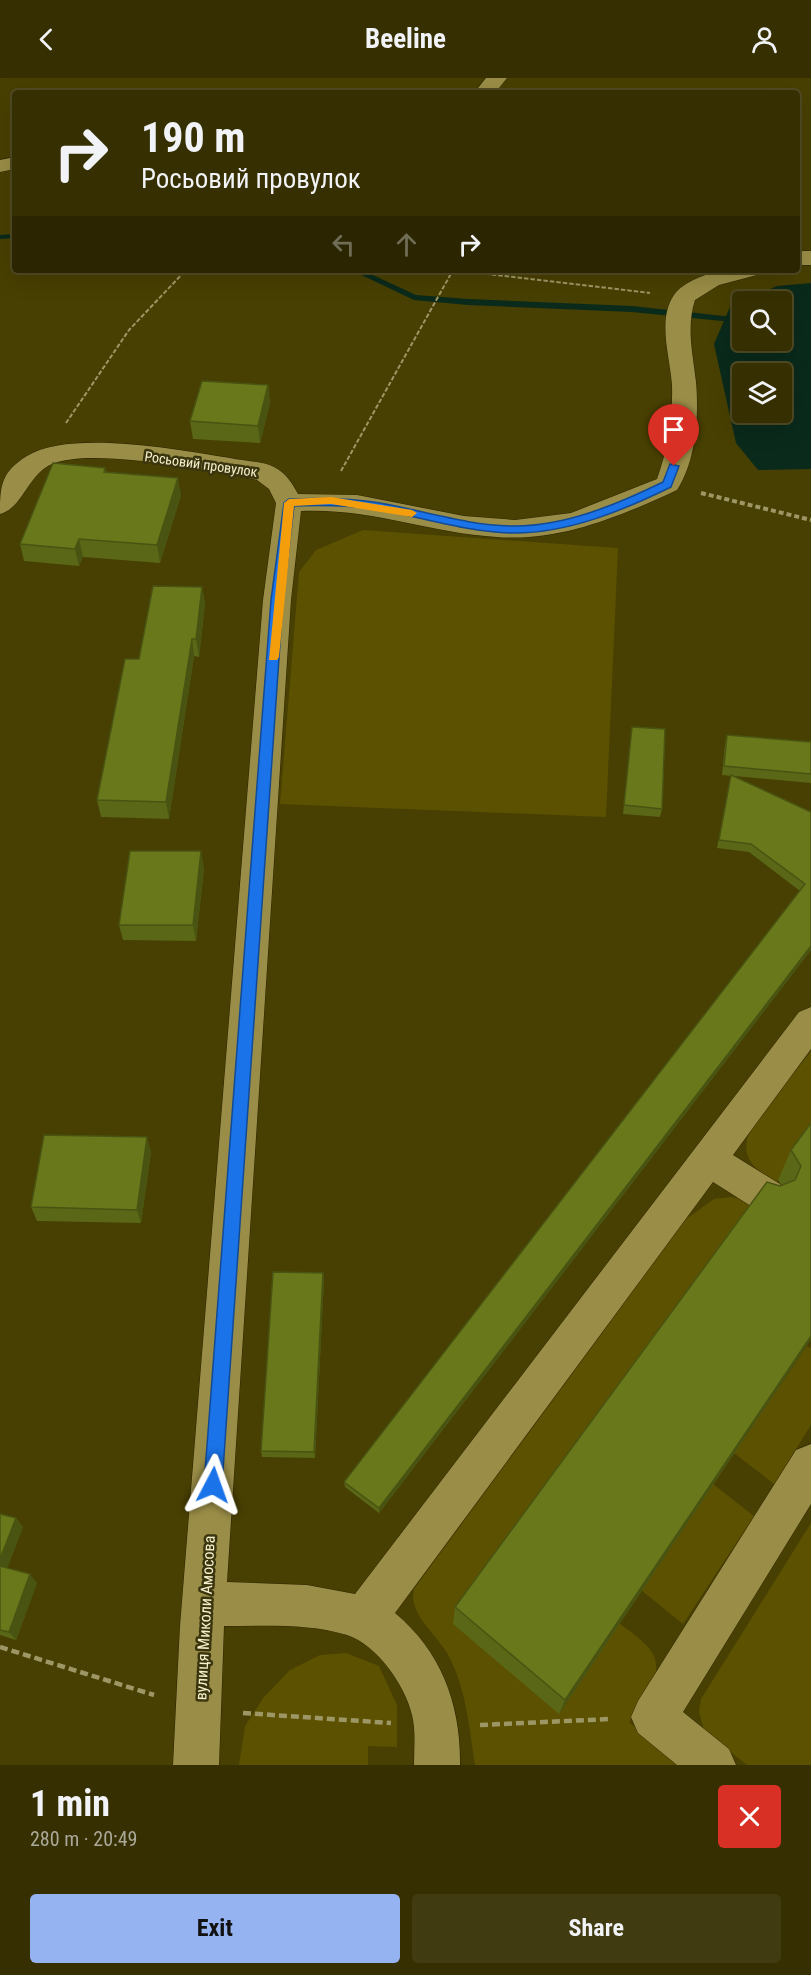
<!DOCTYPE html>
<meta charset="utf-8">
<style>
body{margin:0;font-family:"Roboto Condensed",sans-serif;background:#413b11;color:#f1f3f6;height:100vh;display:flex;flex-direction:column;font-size:22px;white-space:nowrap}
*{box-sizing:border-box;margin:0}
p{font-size:20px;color:#aaa999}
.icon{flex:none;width:33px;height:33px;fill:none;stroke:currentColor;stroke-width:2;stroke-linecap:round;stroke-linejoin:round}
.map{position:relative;height:1687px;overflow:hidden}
.details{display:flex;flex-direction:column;background:#362f02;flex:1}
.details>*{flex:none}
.guide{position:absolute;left:12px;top:12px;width:788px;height:183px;border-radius:6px;box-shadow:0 6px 24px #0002,0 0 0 2px #504a24;background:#362f02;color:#f1f3f6;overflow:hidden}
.buttons{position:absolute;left:732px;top:213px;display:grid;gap:12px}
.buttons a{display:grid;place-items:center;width:60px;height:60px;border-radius:6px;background:#362f02;box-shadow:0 6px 24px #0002,0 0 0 2px #504a24;font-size:30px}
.pin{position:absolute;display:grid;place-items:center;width:51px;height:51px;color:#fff;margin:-62px -26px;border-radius:50% 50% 50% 0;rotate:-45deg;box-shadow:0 0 6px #0007}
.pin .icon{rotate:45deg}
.me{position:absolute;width:66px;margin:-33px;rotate:4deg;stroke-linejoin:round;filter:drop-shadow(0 0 4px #0008)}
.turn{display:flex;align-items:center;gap:21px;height:126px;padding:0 30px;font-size:27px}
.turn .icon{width:78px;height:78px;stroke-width:2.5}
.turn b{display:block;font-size:42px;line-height:51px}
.lanes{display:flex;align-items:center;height:57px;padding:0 30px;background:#0003;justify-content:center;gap:30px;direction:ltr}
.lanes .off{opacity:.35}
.round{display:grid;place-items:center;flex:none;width:63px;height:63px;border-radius:6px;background:#413b11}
.headline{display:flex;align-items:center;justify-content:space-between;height:102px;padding:0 30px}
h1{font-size:36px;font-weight:700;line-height:45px}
.button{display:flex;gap:12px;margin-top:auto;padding:12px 30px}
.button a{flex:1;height:69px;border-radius:6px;background:#95b2f1;color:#111;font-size:24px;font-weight:700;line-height:69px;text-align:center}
.button a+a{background:#413b11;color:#f1f3f6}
header{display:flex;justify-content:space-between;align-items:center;height:78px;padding:0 30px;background:#362f02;font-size:27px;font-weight:700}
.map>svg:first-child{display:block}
.green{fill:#5c5100}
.water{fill:#0a2a1b;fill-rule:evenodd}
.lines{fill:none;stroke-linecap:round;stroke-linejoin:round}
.stream{fill:#0a2a1b;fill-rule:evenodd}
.minor-casing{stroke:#2c2500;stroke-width:1}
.path-far2{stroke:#9d9665;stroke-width:2;stroke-dasharray:4.5 2;stroke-linecap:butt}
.path-far1{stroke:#9d9665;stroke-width:4;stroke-dasharray:5 3;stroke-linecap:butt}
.path{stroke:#9d9665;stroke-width:4.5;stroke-dasharray:8 4;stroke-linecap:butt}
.minor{fill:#9a8d47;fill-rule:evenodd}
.wall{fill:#596716}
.shaded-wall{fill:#495412}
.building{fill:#68781a;stroke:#495412;stroke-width:1.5}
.route{fill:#1a73e8;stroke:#114b97;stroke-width:1.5}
.slow{fill:#f59e0b}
.labels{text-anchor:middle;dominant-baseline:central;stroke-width:5;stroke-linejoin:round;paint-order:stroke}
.far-street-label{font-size:14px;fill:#f6f0cd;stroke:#3b350e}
.street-label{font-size:16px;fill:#f6f0cd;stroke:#3b350e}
</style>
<header><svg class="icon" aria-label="back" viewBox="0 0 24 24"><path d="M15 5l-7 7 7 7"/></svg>Beeline<svg class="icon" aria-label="person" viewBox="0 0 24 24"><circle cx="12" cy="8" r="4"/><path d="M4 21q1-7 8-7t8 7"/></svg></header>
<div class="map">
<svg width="811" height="1687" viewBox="0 0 811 1687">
<rect width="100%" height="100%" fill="#483f02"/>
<path class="green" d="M 363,452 L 618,470 L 606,739 L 280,726 L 299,494 L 316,472 Z
M 811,973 L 811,1056 L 776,1105 C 760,1095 742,1083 747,1061 C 749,1050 801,987 811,973 Z
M 730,1119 L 744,1121 L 757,1130 L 619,1545 C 628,1552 640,1560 648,1569 C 670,1593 642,1623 629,1644 L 682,1687 L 475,1687 C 469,1648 466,1609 447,1575 C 435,1554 408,1536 414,1511 L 686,1141 L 714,1121 Z
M 807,1268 L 811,1270 L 811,1347 L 774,1406 L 734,1375 Z
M 713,1406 L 754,1438 L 683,1546 L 641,1512 Z
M 811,1445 L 811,1687 L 747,1687 L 704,1653 L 699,1633 L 701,1621 Z
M 346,1575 L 379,1588 L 397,1627 L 397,1669 L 368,1668 L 368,1687 L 239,1687 L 245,1648 L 264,1619 L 290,1592 L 320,1577 Z"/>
<path class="water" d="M 811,205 L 811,391 L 758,392 L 736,365 L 714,266 L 730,229 L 777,208 ZM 742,224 L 782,224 L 782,262 L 742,262 ZM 742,296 L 782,296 L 782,334 L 742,334 Z"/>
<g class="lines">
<path class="stream" d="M 15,156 L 15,160 L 0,161 L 0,157 Z
M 351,192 L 362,192 L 416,217 L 468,221 L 632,228 L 742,240 L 742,245 L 632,234 L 468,227 L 414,222 Z"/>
<defs>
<path id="minor" d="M 486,0 L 507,0 L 495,15 L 474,15 Z
M 15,79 L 15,91 L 0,94 L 0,82 Z
M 796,173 L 811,173 L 811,187 L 796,187 Z
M 722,192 L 760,192 L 757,197 L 719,207 L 695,222 C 686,250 693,276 696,304 C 699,338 696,383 677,412 C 621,438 560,464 497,459 C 429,455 372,430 301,433 L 291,522 L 227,1504 L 307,1507 L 355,1516 L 799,934 L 811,929 L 811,971 L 733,1077 L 780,1106 L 786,1118 L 780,1130 L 767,1135 L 754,1130 L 713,1104 L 395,1535 C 442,1574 461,1628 460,1687 L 414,1687 C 414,1670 416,1654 412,1637 C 405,1607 377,1567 347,1557 C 309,1545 264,1548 224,1548 L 219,1687 L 173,1687 L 180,1548 L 263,522 L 276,425 L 269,411 L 257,402 C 212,393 92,369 52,386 C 28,396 23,430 0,436 C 0,408 1,394 27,378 C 70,351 180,372 230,380 C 243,383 262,383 274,389 C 286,395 292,405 298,416 L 357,417 L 464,438 L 515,442 L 571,435 L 657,401 C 668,371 673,339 672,307 C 670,279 657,241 674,217 C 684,203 707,196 722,192 Z
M 811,1366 L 811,1426 L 683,1634 L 729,1671 L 736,1687 L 677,1687 L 638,1655 L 631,1639 L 638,1623 L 796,1372 Z"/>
</defs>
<use href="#minor" class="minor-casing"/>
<path class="path-far2" d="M 453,192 L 650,215
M 66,345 L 129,252 L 186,192
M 341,393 L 453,192"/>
<path class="path-far1" d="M 701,415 L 811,442"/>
<path class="path" d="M 0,1569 L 154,1617
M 243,1635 L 391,1645
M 480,1647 L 610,1641"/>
<use href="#minor" class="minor"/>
</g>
<path class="wall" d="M 268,307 L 270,325 L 260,365 L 193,361 L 190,343 Z
M 105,390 L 106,394 L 181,417 L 160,485 L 83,479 L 79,488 L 24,483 L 20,466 Z
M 202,509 L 205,526 L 199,579 L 194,578 L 169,741 L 101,739 L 97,722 L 139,581 Z
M 632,649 L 662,731 L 660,739 L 623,736 Z
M 727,657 L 811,664 L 811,705 L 734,698 L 811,734 L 811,872 L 379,1435 L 345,1409 L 344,1404 L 800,813 L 749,774 L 717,770 L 731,698 L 722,697 L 725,666 Z
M 204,790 L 196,863 L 123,862 L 119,847 Z
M 811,1045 L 811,1261 L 559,1636 L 453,1546 L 455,1529 L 782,1108 L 778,1102 L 791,1072 Z
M 151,1074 L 141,1145 L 37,1143 L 31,1129 Z
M 323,1195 L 324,1201 L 315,1380 L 262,1379 L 261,1373 Z
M 0,1436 L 16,1440 L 23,1449 L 7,1490 L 37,1505 L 16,1562 L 0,1557 Z"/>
<path class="shaded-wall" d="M 268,307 L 270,325 L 260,365 L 258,348 Z
M 178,400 L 181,417 L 160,485 L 157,467 Z
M 79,461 L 83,479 L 79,488 L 75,471 Z
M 202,509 L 205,526 L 199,579 L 196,561 Z
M 192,561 L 194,578 L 169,741 L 166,724 Z
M 201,773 L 204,790 L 196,863 L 193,847 Z
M 811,868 L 811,872 L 379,1435 L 379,1430 Z
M 147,1059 L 151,1074 L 141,1145 L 137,1132 Z
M 323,1195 L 324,1201 L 315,1380 L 314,1374 Z
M 811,1258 L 811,1261 L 559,1636 L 565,1622 Z
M 16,1440 L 23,1449 L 5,1496 L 0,1490 L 0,1481 Z
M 30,1496 L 37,1505 L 16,1562 L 9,1554 Z"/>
<path class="building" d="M 202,303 L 268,307 L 258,348 L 190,343 Z
M 53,385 L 105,390 L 104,394 L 178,400 L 157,467 L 79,461 L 75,471 L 20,466 Z
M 153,508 L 202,509 L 196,561 L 192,561 L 166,724 L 97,722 L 125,581 L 139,581 Z
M 632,649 L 665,651 L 662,731 L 624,727 Z
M 727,657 L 811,664 L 811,696 L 724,688 Z
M 731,697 L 811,734 L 811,868 L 379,1430 L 344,1404 L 805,806 L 751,766 L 719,762 Z
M 130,773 L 201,773 L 193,847 L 119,847 Z
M 811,1045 L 811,1258 L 565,1622 L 455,1529 L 767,1104 L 780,1108 L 795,1102 L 801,1088 L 791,1072 Z
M 44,1057 L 147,1059 L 137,1132 L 31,1129 Z
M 273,1194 L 323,1195 L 314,1374 L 261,1373 Z
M 0,1436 L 16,1440 L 0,1481 Z
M 0,1488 L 30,1496 L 9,1554 L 0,1552 Z"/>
<path class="route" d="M 670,386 L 679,388 L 671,409 C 624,432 569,455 515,455 C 470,455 425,440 381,432 C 351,427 324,427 294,428 L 283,522 L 222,1407 L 219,1413 L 213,1415 L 207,1413 L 204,1407 L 271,522 L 284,425 L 289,421 C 320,420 349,420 380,425 C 425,433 469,448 515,448 C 566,448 618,426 663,404 Z"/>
<path class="slow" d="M 331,419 L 412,432 L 417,435 L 412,439 L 331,426 L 294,428 L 279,579 L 277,582 L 269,582 L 284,425 L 289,421 Z"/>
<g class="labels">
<g class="far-street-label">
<text transform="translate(201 386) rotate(8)">Росьовий провулок</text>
</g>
<g class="street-label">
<text transform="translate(205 1540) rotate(-87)">вулиця Миколи Амосова</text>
</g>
</g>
</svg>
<div class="buttons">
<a><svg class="icon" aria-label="search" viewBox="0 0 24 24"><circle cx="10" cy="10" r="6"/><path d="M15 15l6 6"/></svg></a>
<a><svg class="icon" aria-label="layers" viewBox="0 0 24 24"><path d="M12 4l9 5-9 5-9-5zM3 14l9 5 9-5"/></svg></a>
</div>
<div class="pin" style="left:674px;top:388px;background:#d93025"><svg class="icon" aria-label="arrive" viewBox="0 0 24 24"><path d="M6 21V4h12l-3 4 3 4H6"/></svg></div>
<svg class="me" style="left:213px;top:1407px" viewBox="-20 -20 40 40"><path d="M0-17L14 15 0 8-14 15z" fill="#1a73e8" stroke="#fff" stroke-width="4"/></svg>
<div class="guide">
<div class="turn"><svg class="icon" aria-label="right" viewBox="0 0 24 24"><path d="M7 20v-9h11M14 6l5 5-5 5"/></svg><div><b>190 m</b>Росьовий провулок</div></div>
<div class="lanes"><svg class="icon off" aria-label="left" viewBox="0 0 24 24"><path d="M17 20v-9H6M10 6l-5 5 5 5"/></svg><svg class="icon off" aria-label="ahead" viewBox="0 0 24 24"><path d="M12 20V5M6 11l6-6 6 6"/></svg><svg class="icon" aria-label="right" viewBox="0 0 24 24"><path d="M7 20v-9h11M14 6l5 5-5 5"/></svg></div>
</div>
</div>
<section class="details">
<div class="headline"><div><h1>1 min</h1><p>280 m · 20:49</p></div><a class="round" style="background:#d93025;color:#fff"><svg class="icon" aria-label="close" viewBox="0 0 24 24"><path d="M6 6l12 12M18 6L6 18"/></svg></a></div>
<div class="button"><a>Exit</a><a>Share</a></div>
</section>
